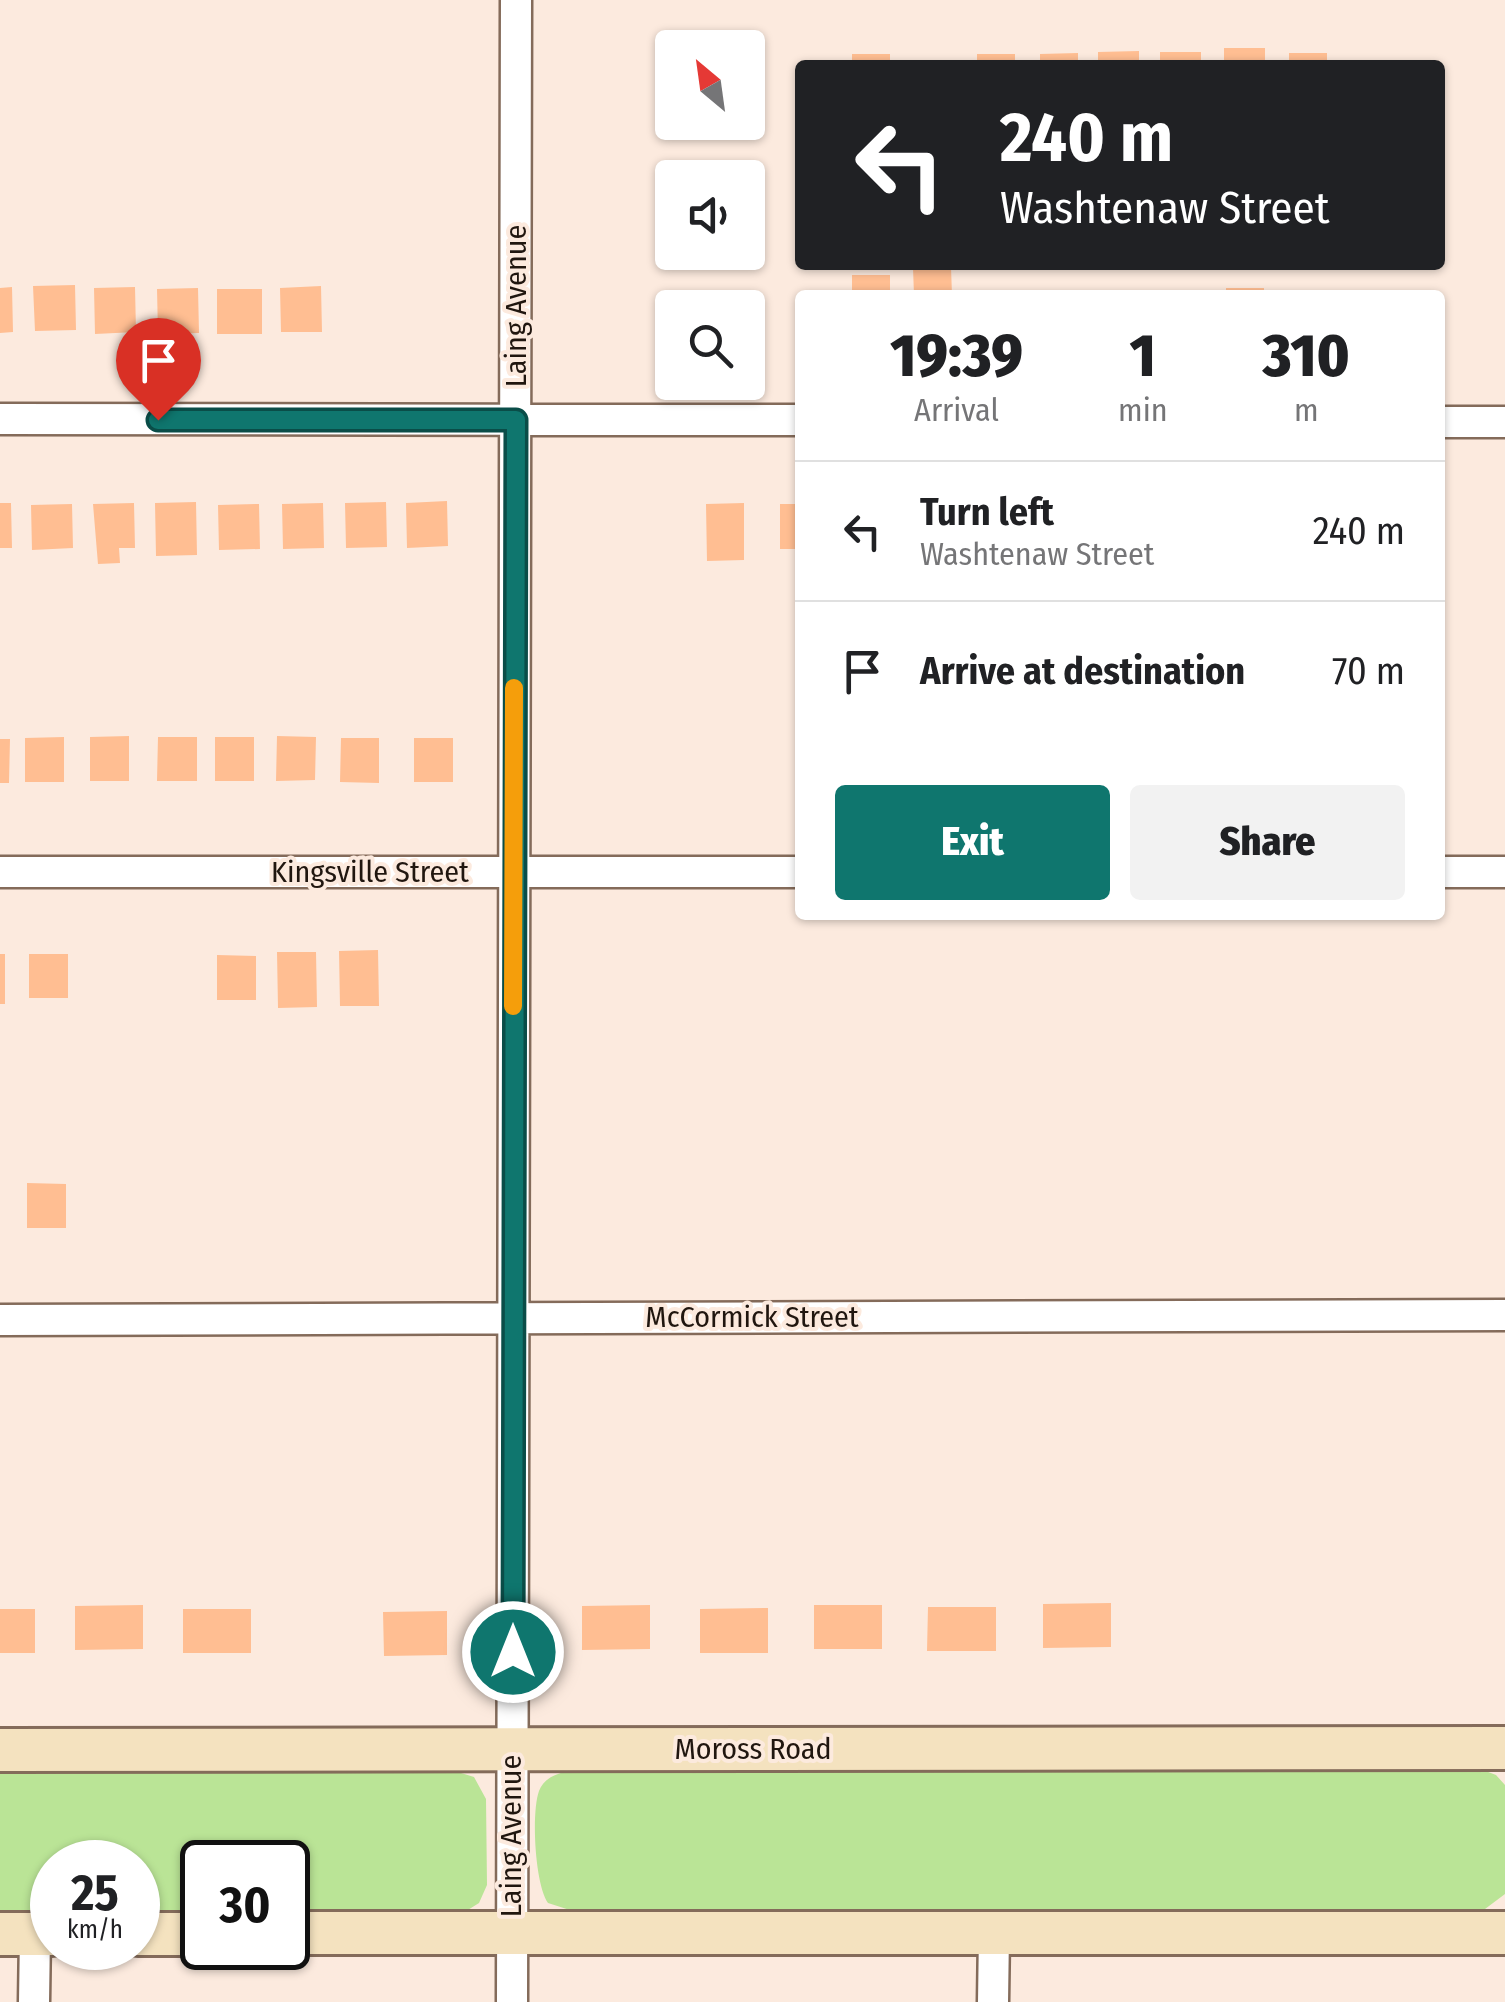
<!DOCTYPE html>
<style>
body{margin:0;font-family:"Fira Sans Condensed",sans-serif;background:#f2f2f2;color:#202124;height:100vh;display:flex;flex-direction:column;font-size:38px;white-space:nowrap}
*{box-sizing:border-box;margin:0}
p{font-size:32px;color:#757577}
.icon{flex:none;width:55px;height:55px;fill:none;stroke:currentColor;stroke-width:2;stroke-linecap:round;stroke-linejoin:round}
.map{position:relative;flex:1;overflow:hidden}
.sheet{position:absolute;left:795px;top:290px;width:650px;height:630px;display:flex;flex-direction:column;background:#fff;border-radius:10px;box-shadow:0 2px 8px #0004}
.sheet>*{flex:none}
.banner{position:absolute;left:795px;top:60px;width:650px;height:210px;border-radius:10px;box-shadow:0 2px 8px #0004;background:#202124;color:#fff;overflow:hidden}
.needle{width:65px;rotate:331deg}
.fabs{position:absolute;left:655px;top:30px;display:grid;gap:20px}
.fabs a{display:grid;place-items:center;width:110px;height:110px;border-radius:10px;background:#fff;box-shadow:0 2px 8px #0004;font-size:50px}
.speed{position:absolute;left:30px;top:1840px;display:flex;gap:20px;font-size:50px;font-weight:700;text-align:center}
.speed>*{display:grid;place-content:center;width:130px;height:130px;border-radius:50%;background:#fff;box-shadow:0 2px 8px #0004;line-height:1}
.speed small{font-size:25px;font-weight:400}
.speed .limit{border:5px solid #111;border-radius:15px;background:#fff;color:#111}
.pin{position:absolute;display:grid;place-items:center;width:85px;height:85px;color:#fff;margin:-102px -42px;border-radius:50% 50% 50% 0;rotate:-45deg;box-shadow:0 0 10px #0007}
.pin .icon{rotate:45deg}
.me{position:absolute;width:110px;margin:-55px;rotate:0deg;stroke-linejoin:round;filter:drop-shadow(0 0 8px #0008)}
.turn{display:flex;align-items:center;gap:35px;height:210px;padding:0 40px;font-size:45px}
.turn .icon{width:130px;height:130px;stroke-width:2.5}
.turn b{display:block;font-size:70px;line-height:85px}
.eta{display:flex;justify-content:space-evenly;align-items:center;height:170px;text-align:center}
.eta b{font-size:60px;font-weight:800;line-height:70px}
.primary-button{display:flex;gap:20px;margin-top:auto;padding:20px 40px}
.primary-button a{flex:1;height:115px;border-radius:10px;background:#0f766e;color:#fff;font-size:40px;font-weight:800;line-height:115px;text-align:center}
.primary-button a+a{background:#f2f2f2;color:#202124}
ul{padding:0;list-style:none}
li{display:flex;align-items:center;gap:30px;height:140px;padding:0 40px;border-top:2px solid #e0e0e0}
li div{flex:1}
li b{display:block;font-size:38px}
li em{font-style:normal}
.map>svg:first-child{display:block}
.green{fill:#bae496}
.building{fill:#ffbe92}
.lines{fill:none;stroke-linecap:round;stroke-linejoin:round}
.street-casing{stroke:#846b5a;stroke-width:35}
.secondary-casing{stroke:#846b5a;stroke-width:48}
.street{stroke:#fff;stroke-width:30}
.secondary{stroke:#f4e2bf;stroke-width:42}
.route-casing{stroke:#0a4d48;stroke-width:25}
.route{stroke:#0f766e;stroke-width:18}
.slow{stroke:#f59e0b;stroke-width:18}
.labels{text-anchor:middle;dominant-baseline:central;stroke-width:8;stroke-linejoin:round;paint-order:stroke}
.street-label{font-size:30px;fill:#20160f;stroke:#fceade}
</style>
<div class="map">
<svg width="1505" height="2002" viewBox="0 0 1505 2002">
<rect width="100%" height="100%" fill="#fceade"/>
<path class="green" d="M 1483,1770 L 1496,1775 L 1505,1785 L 1505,1894 L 1485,1909 L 576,1912 L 548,1903 C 535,1885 531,1813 539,1791 C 543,1780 553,1775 564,1772 Z
M 0,1773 L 461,1773 L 474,1777 L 486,1799 L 487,1885 L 479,1903 L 463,1913 L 288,1913 L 288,1862 L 202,1862 L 202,1913 L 138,1914 L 138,1862 L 52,1862 L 52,1914 L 0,1914 Z"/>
<path class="building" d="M 1224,48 L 1265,48 L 1265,65 L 1224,65 Z
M 1139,51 L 1139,65 L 1098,65 L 1098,52 Z
M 1160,52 L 1201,52 L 1201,65 L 1160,65 Z
M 1078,53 L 1078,65 L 1040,65 L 1040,54 Z
M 1289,53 L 1327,53 L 1327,65 L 1289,65 Z
M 852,54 L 890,54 L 890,65 L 852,65 Z
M 977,54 L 1015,54 L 1015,65 L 977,65 Z
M 951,267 L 952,295 L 914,295 L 913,268 Z
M 852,275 L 890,275 L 890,295 L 852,295 Z
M 75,285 L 76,330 L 35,331 L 33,286 Z
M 321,286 L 322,332 L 281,332 L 280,288 Z
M 12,287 L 13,332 L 0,333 L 0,288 Z
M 135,287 L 136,332 L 95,334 L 94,288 Z
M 198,288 L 199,333 L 158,334 L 157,289 Z
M 1226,288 L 1264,288 L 1264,295 L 1226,295 Z
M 217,289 L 262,289 L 262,334 L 217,334 Z
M 447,501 L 448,546 L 407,548 L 406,503 Z
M 196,502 L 197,555 L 156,556 L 155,503 Z
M 386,502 L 387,547 L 346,548 L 345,503 Z
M 0,503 L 11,503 L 12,548 L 0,548 Z
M 134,503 L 135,548 L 119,548 L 120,563 L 98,564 L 93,504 Z
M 323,503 L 324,548 L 283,549 L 282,504 Z
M 744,503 L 744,560 L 707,561 L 706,504 Z
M 72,504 L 73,548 L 32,550 L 31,505 Z
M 259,504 L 260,549 L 219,550 L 218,505 Z
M 780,504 L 800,504 L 800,549 L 780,549 Z
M 129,736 L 129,781 L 90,781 L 90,737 Z
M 277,736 L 316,737 L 315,780 L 276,781 Z
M 64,737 L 64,782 L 25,782 L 25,738 Z
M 158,737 L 197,737 L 197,781 L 157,781 Z
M 215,737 L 254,737 L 254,781 L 215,781 Z
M 341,738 L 379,738 L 379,783 L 340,782 Z
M 414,738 L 453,738 L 453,782 L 414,782 Z
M 0,739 L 10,739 L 9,783 L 0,783 Z
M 378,950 L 379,1006 L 340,1006 L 339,951 Z
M 277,952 L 316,952 L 317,1007 L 278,1008 Z
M 0,954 L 5,954 L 5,1004 L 0,1004 Z
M 29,954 L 68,954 L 68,998 L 29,998 Z
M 217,955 L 256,956 L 256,1000 L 217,1000 Z
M 27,1183 L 66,1184 L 66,1228 L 27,1228 Z
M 1111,1603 L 1111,1647 L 1043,1648 L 1043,1604 Z
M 143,1605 L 143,1649 L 75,1650 L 75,1606 Z
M 650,1605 L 650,1649 L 582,1650 L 582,1606 Z
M 814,1605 L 882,1605 L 882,1649 L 814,1649 Z
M 928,1607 L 996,1607 L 996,1651 L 927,1651 Z
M 768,1608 L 768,1653 L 700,1653 L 700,1609 Z
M 0,1609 L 35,1609 L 35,1653 L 0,1653 Z
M 183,1609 L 251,1609 L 251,1653 L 183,1653 Z
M 447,1611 L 447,1655 L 384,1656 L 383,1612 Z"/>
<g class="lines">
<defs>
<path id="street" d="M 0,419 L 800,420
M 1440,422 L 1505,422
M 0,872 L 800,872
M 1440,872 L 1505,872
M 0,1320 L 1505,1315
M 34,2002 L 35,1934
M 512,2002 L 516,0
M 993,2002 L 994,1933"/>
<path id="secondary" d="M 0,1750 L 1505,1748
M 288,1933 L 1505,1933
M 0,1934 L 52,1934
M 138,1934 L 202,1934"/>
</defs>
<use href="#street" class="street-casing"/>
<use href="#secondary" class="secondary-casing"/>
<use href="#street" class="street"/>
<use href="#secondary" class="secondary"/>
</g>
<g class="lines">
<defs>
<path id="route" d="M 158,420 L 516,420 L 513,1652"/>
</defs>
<use href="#route" class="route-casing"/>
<use href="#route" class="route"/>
<path class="slow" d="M 513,1006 L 514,688"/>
</g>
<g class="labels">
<g class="street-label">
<text transform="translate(516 306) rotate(-90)">Laing Avenue</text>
<text x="370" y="872">Kingsville Street</text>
<text x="752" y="1317">McCormick Street</text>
<text x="753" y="1749">Moross Road</text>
<text transform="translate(511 1836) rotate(-90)">Laing Avenue</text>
</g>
</g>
</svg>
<div class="fabs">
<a><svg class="needle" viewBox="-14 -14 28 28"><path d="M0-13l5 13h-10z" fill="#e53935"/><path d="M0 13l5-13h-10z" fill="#757577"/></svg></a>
<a><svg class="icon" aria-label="sound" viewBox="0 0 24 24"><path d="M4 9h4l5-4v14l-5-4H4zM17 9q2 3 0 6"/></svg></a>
<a><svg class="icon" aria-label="search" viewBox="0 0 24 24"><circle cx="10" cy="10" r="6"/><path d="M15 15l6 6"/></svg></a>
</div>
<div class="speed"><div>25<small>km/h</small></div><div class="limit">30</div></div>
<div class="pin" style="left:158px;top:420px;background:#d93025"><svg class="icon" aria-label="arrive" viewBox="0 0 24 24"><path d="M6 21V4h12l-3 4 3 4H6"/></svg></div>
<svg class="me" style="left:513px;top:1652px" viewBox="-20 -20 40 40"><circle r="17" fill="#0f766e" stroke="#fff" stroke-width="3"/><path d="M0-11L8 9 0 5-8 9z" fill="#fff"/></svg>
<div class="banner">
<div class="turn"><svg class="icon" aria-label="left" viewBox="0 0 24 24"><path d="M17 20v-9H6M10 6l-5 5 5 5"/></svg><div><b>240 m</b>Washtenaw Street</div></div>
</div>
<section class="sheet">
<div class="eta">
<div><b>19:39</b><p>Arrival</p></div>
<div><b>1</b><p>min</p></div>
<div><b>310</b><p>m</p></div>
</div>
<ul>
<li><svg class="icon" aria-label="left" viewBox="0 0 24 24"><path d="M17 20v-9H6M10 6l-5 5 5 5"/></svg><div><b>Turn left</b><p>Washtenaw Street</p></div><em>240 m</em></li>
<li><svg class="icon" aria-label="arrive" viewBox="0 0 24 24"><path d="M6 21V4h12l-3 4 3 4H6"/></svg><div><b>Arrive at destination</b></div><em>70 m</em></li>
</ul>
<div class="primary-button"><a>Exit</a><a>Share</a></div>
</section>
</div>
